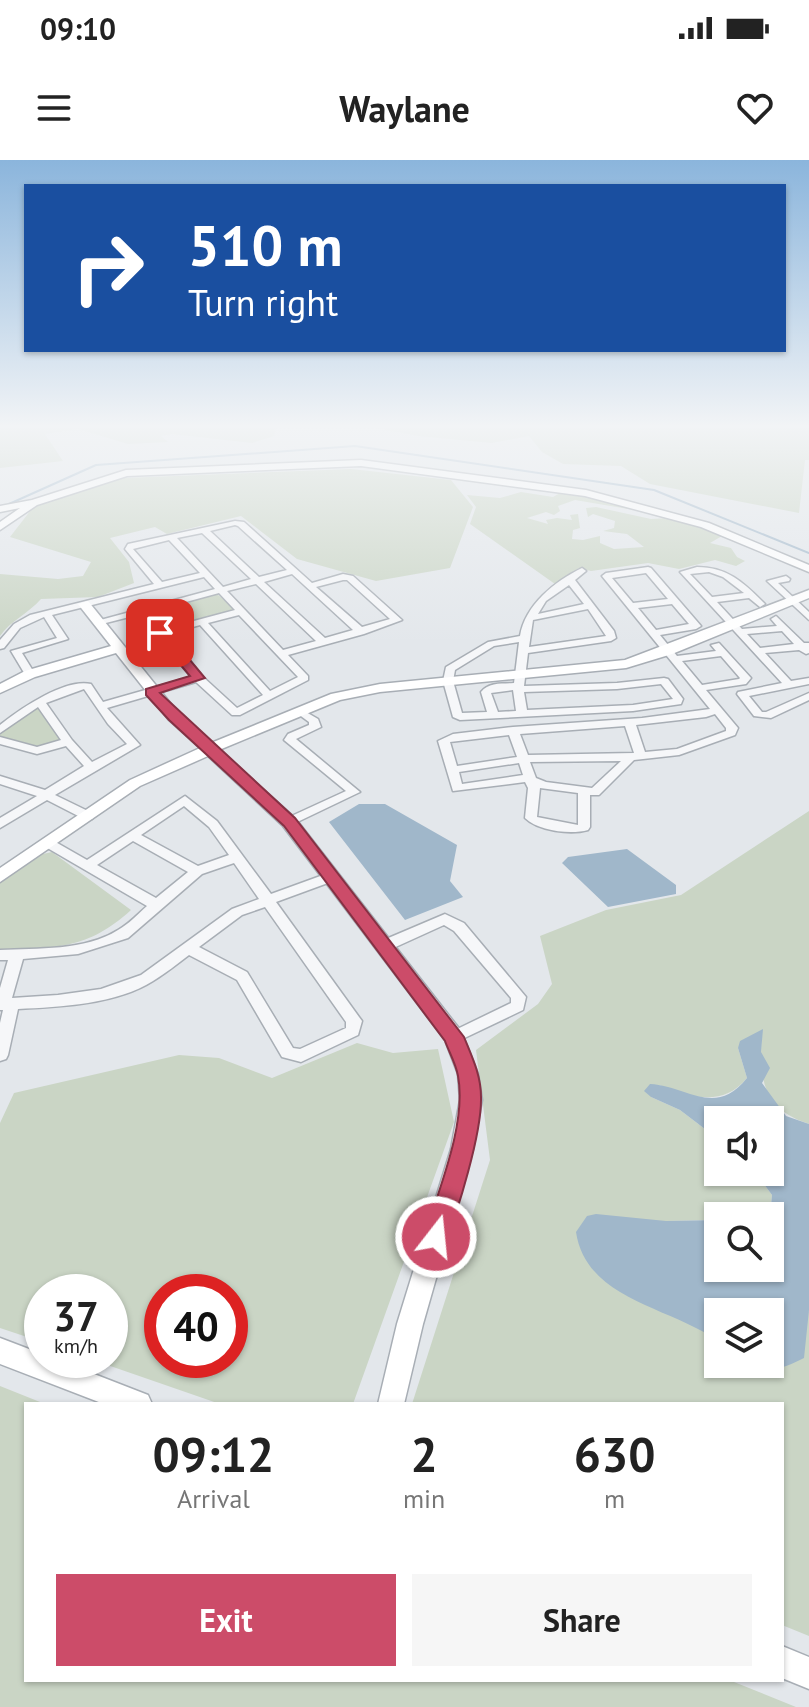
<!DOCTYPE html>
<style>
body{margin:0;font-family:"PT Sans",sans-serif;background:#f6f6f6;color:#222;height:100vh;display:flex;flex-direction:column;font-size:30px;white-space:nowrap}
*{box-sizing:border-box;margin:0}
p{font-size:26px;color:#767676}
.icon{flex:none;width:44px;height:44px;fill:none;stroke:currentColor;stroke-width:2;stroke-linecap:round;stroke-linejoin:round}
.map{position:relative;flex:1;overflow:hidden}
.sheet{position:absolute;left:24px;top:1242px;width:760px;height:280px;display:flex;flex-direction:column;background:#fff;border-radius:0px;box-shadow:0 2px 6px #0004}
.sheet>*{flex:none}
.top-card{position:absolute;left:24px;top:24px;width:762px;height:168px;border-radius:0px;box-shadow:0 2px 6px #0004;background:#1a4fa0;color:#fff;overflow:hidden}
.buttons{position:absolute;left:704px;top:946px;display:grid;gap:16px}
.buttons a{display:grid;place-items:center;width:80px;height:80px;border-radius:0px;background:#fff;box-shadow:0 2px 6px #0004;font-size:40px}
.speed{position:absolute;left:24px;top:1114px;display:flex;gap:16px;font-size:40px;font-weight:700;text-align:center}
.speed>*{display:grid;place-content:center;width:104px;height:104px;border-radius:50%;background:#fff;box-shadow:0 2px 6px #0004;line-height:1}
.speed small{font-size:20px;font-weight:400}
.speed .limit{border:12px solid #d22;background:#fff;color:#111}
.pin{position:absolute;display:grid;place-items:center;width:68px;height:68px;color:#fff;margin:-34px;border-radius:16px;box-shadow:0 4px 12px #0006}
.me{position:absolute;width:88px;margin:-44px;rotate:16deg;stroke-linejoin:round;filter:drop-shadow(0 0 6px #0008)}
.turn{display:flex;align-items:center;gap:28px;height:168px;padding:0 32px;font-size:36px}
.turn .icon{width:104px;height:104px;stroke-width:2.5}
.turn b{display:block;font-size:56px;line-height:68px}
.eta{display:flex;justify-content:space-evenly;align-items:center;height:136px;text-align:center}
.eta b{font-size:48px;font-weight:800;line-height:56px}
.action{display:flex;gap:16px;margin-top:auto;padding:16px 32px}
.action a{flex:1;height:92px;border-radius:0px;background:#cc4c69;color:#fff;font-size:32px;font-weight:800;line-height:92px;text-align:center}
.action a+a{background:#f6f6f6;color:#222}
.status{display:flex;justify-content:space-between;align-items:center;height:56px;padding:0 40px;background:#fff;direction:ltr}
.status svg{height:22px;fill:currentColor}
header{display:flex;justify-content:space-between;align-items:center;height:104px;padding:0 32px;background:#fff;font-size:36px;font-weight:800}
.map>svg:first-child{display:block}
.green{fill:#cad5c5;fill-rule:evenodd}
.water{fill:#a0b7ca}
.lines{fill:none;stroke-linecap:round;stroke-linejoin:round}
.stream{stroke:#a0b7ca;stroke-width:2}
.street-casing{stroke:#a8aeb5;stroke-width:3}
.secondary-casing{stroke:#a8aeb5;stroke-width:3}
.street{fill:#f6f7f9;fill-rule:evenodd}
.secondary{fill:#fff;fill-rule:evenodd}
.route{fill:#cc4c69;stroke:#853144;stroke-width:2}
</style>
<div class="status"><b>09:10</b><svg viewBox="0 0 49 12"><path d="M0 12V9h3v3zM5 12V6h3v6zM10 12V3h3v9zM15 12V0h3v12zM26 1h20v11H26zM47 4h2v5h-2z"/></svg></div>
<header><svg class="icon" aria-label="menu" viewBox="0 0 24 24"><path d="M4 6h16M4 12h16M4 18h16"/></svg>Waylane<svg class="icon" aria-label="heart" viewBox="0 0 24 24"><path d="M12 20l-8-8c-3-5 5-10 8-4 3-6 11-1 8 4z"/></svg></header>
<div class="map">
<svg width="809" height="1547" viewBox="0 0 809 1547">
<rect width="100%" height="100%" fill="#e3e7eb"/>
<path class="green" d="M 0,268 L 276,268 L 274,276 L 252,283 L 172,274 L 161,276 L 168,282 L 128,284 L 78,269 L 45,274 L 63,301 L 0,308 Z
M 377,268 L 809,268 L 809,300 L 805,300 L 799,353 L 650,324 L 621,306 L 563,304 L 542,292 L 529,276 L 492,283 L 418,276 Z
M 351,309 L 451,320 L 473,347 L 450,408 L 376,421 L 297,399 L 241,356 L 167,374 L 155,367 L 110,378 L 129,402 L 134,423 L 98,437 L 41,439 C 29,453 10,461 0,476 L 0,414 L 58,419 L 83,416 L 91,402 L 10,377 L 34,346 L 124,318 Z
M 521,332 L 553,337 L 560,333 L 585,335 L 652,353 L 575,340 L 558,346 L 560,351 L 554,355 L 546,352 L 527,358 L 548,364 L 546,360 L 557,358 L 572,360 L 570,355 L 578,354 L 580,368 L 573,370 L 572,379 L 583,380 L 600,376 L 600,383 L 614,389 L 644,387 L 627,374 L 603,371 L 614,368 L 615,361 L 593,354 L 588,357 L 586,348 L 596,347 L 651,359 L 668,358 L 704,367 L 722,376 L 710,383 L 731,388 L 737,397 L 745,401 L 736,406 L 715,400 L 679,409 L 648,403 L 591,411 L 579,408 L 555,424 L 470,364 L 476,347 L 467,335 L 500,338 Z
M 217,434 L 236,450 L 234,452 L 185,465 L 169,446 Z
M 36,546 L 41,546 L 61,579 L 59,582 L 38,587 L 0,578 L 0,574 Z
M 809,651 L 809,964 C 760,948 759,916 762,870 L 738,888 L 747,918 C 722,948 691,937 659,925 L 651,937 L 680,950 L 718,979 L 718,1012 L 755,1012 L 772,1035 L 771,1045 L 753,1055 L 718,1056 L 718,1060 L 666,1061 L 711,1176 L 718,1181 L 718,1204 C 741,1204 759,1208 781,1209 L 809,1150 L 809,1476 L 782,1465 L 782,1244 L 412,1244 L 490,1000 L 476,890 L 538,844 L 552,824 L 540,776 L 606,750 L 681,735 Z
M 52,692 L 131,750 C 87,790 57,787 0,791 L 0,723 L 43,694 Z
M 357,883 L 393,893 L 438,889 L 454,962 L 353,1244 L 220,1244 L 93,1200 L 110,1200 L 110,1132 L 42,1132 L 42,1182 L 0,1168 L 0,963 L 14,933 L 179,895 L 219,898 L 272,918 ZM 230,1132 L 230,1200 L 162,1200 L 162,1132 Z
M 0,1226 L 45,1244 L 26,1244 L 26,1520 L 729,1520 L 796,1547 L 0,1547 Z"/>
<path class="water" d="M 359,644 L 385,644 L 457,685 L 450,721 L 463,737 L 405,760 L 329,662 Z
M 627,689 L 676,725 L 676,734 L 608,747 L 562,703 L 568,697 Z
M 763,869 L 761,892 L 770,908 L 762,923 L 786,956 L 809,964 L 809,1150 L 804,1198 C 788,1206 768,1216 751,1204 L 770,1204 L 770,1152 L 718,1152 L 718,1181 C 671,1147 586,1140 576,1072 L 587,1056 L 596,1054 L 666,1061 L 718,1060 L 718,1108 L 770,1108 L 770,1056 L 749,1056 L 771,1045 L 772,1035 L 755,1012 L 770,1012 L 770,960 L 718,960 L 718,979 L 680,950 L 651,937 L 644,931 L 650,924 C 688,926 715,958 747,918 L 738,888 L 740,881 Z"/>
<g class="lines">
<path class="stream" d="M 9,344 L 96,305 L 355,286 L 654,330 L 809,393"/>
<defs>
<path id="street" d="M 235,361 L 244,362 L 312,423 L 343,414 L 353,416 L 402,460 L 364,474 L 288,495 L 308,516 L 308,520 L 240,555 L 232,555 L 196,522 L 107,548 L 140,585 L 55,635 L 92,653 L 94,656 L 92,659 L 84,659 L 47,640 L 0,668 L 0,658 L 37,636 L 0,624 L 0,616 L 45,630 L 84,606 L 66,586 L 37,594 L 0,584 L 0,577 L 37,587 L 61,580 L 38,547 L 0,573 L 0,565 C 20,549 65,518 91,524 L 103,542 L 191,517 L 141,454 L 98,465 L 93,462 L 215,429 L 204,417 L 52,455 L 68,479 L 22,493 L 35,514 L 30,517 L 26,516 L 11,491 L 57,478 L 44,457 L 20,468 L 4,488 L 0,489 L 0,480 L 14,464 L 30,455 L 154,424 L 125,389 L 128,384 ZM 235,365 L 238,366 L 287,410 L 259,417 L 210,371 ZM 202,373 L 251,419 L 223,427 L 177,378 ZM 169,380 L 200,413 L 162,422 L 133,389 ZM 292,414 L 353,470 L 325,478 L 264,422 ZM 343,420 L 347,420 L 390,459 L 362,467 L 316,427 ZM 256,424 L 316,481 L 283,490 L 227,431 ZM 219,433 L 235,450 L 164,469 L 149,452 ZM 239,455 L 298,517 L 270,531 L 208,463 ZM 200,465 L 263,535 L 237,548 L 202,516 L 168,474 ZM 84,529 L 108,564 L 127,584 L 92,602 L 72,580 L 46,543 Z
M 648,407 L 651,408 L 701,466 L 696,469 L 660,475 L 677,496 L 716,491 L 711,485 L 719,483 L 751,518 L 746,524 L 706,530 L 738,568 L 735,575 L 679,595 L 634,600 L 599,635 L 590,635 L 590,667 L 588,670 C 571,675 538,671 525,658 L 528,628 L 525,622 L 453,631 L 438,581 L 453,574 L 513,567 L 642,558 L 710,549 L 602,416 L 606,413 ZM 646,413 L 668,439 L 633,443 L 612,418 ZM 672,444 L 689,464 L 656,470 L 638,448 ZM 721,496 L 740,518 L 739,519 L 702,525 L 682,501 ZM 715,554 L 726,568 L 726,571 L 677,589 L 645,592 L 636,565 L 706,557 ZM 625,566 L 634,593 L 528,595 L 520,574 ZM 509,575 L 517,597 L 457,606 L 450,582 ZM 621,601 L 592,628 L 546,622 L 536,618 L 530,602 ZM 519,603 L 523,615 L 462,624 L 459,612 ZM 540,628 L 578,633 L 578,665 L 537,657 Z
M 697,407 C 727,407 743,422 763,442 L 765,444 L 760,447 L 749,438 L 717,442 L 742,469 L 777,466 L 771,459 L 776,456 L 804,483 L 809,483 L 809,493 L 806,494 L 799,490 L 765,493 L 791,521 L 809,518 L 809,524 L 749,536 L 762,552 L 766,552 L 809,533 L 809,540 L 771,558 L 754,556 L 737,534 L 738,532 L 782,523 L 680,412 ZM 709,412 L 723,417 L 744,433 L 712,437 L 690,414 ZM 782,471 L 794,484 L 760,488 L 747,474 Z
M 582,408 L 586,411 L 575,420 L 614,471 L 616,478 L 611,481 L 528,493 L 524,526 L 617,523 L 664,518 L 668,519 L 683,539 L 681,544 L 633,551 L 460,560 L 453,557 L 443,521 L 446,507 L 488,482 L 520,476 C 525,445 555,421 582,408 ZM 569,425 L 584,444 L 538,454 L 546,441 ZM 588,449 L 606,476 L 529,487 L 533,460 ZM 519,482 L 514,523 C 501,524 489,522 481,532 L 487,552 L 462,553 L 453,521 L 455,510 L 494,486 ZM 661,524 L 673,539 L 633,545 L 527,550 L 524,532 L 617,529 ZM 513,530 L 516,551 L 498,552 L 491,533 Z
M 786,416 L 790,419 L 789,421 L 778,423 L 809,452 L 809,460 L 767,421 Z
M 299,548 L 318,559 L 321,567 L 296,579 L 360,632 L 289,666 L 285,665 L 283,662 L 285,659 L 346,631 L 284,580 L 288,574 L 309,565 L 309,562 L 294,551 Z
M 185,636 L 217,661 L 271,734 L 326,714 L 336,714 L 338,717 L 336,720 L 276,742 L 359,857 L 362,861 L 358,875 L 301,902 L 282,897 L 237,820 L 189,795 C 177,804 166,813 153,821 C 117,844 61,847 18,849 L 8,895 L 6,899 L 0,901 L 0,863 L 3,850 L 0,850 L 0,828 L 8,800 L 0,800 L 0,790 C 37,788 85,791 118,770 C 129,764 138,754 147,746 L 44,686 L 42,683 L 44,680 L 52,680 L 87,700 ZM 184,646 L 209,667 L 229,695 L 198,706 L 141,675 ZM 133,681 L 188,712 L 156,738 L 97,705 ZM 234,703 L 259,739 L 232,749 L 141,815 L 101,829 L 58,835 L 12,838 L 23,799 L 78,794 L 128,778 L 202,714 ZM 265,747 L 346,862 L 346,868 L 300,889 L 293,888 L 247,812 L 199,787 L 242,755 Z
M 445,754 L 464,763 L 526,837 L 523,850 L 454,883 L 449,881 L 446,877 L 449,873 L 511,843 L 511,838 L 454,771 L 444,765 L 389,790 L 384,791 L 377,786 L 379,782 Z"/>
<path id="secondary" d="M 361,300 L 586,330 L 709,363 L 809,405 L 809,412 L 701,367 L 585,336 L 361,306 L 127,316 L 37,345 L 0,370 L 0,362 L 20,348 L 0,352 L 0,346 L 32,340 L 126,310 Z
M 809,430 L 809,438 L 672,494 L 626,508 L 380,532 L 340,540 L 219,590 L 295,658 L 461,871 L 478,914 L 482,940 L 473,989 L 423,1164 L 404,1244 L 378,1244 L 397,1164 L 451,989 L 460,940 L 458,914 L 445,880 L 283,666 L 208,596 L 140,626 L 0,722 L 0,708 L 130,620 L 200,588 L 169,560 L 116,493 L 35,517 L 0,533 L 0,524 L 25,511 L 111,486 L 78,444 L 88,441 L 179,554 L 211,583 L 331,534 L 380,524 L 625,500 Z
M 0,1178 L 42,1194 L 42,1200 L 58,1200 L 148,1235 L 152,1244 L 104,1244 L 0,1204 Z
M 782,1486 L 809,1497 L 809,1529 L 782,1518 Z"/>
</defs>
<use href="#street" class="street-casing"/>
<use href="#secondary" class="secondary-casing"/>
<use href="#street" class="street"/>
<use href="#secondary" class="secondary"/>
</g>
<linearGradient id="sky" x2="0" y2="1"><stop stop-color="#8bb5dc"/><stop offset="0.55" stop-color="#f2f4f6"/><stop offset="1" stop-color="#f2f4f6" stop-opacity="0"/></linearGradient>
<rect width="809" height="484" fill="url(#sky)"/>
<path class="route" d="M 156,470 L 165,470 L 205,518 L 160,533 L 295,658 L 464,877 C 472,897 481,915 481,937 C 482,972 458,1052 444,1085 L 436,1088 L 427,1085 L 424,1077 C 438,1031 467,964 458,916 C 456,904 449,892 445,881 L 284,666 L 169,560 L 146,535 L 146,529 L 190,516 L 156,476 Z"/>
</svg>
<div class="buttons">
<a><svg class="icon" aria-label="sound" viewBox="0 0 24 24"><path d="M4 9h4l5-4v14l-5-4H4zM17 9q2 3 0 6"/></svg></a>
<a><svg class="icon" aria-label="search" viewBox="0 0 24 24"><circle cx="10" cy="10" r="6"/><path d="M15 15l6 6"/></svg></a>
<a><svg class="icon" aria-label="layers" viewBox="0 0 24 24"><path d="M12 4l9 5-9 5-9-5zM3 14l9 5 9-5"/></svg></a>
</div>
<div class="speed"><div>37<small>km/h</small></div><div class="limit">40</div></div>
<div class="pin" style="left:160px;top:473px;background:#d93025"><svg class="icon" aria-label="arrive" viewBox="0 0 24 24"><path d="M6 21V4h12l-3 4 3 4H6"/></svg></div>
<svg class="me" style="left:436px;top:1077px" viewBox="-20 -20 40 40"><circle r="17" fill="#cc4c69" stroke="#fff" stroke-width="3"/><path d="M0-11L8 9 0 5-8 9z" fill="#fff"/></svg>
<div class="top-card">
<div class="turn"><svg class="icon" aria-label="right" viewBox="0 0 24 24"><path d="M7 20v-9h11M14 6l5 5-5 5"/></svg><div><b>510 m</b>Turn right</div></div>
</div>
<section class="sheet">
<div class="eta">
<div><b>09:12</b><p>Arrival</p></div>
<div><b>2</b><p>min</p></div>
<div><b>630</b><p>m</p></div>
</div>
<div class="action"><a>Exit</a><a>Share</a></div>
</section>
</div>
